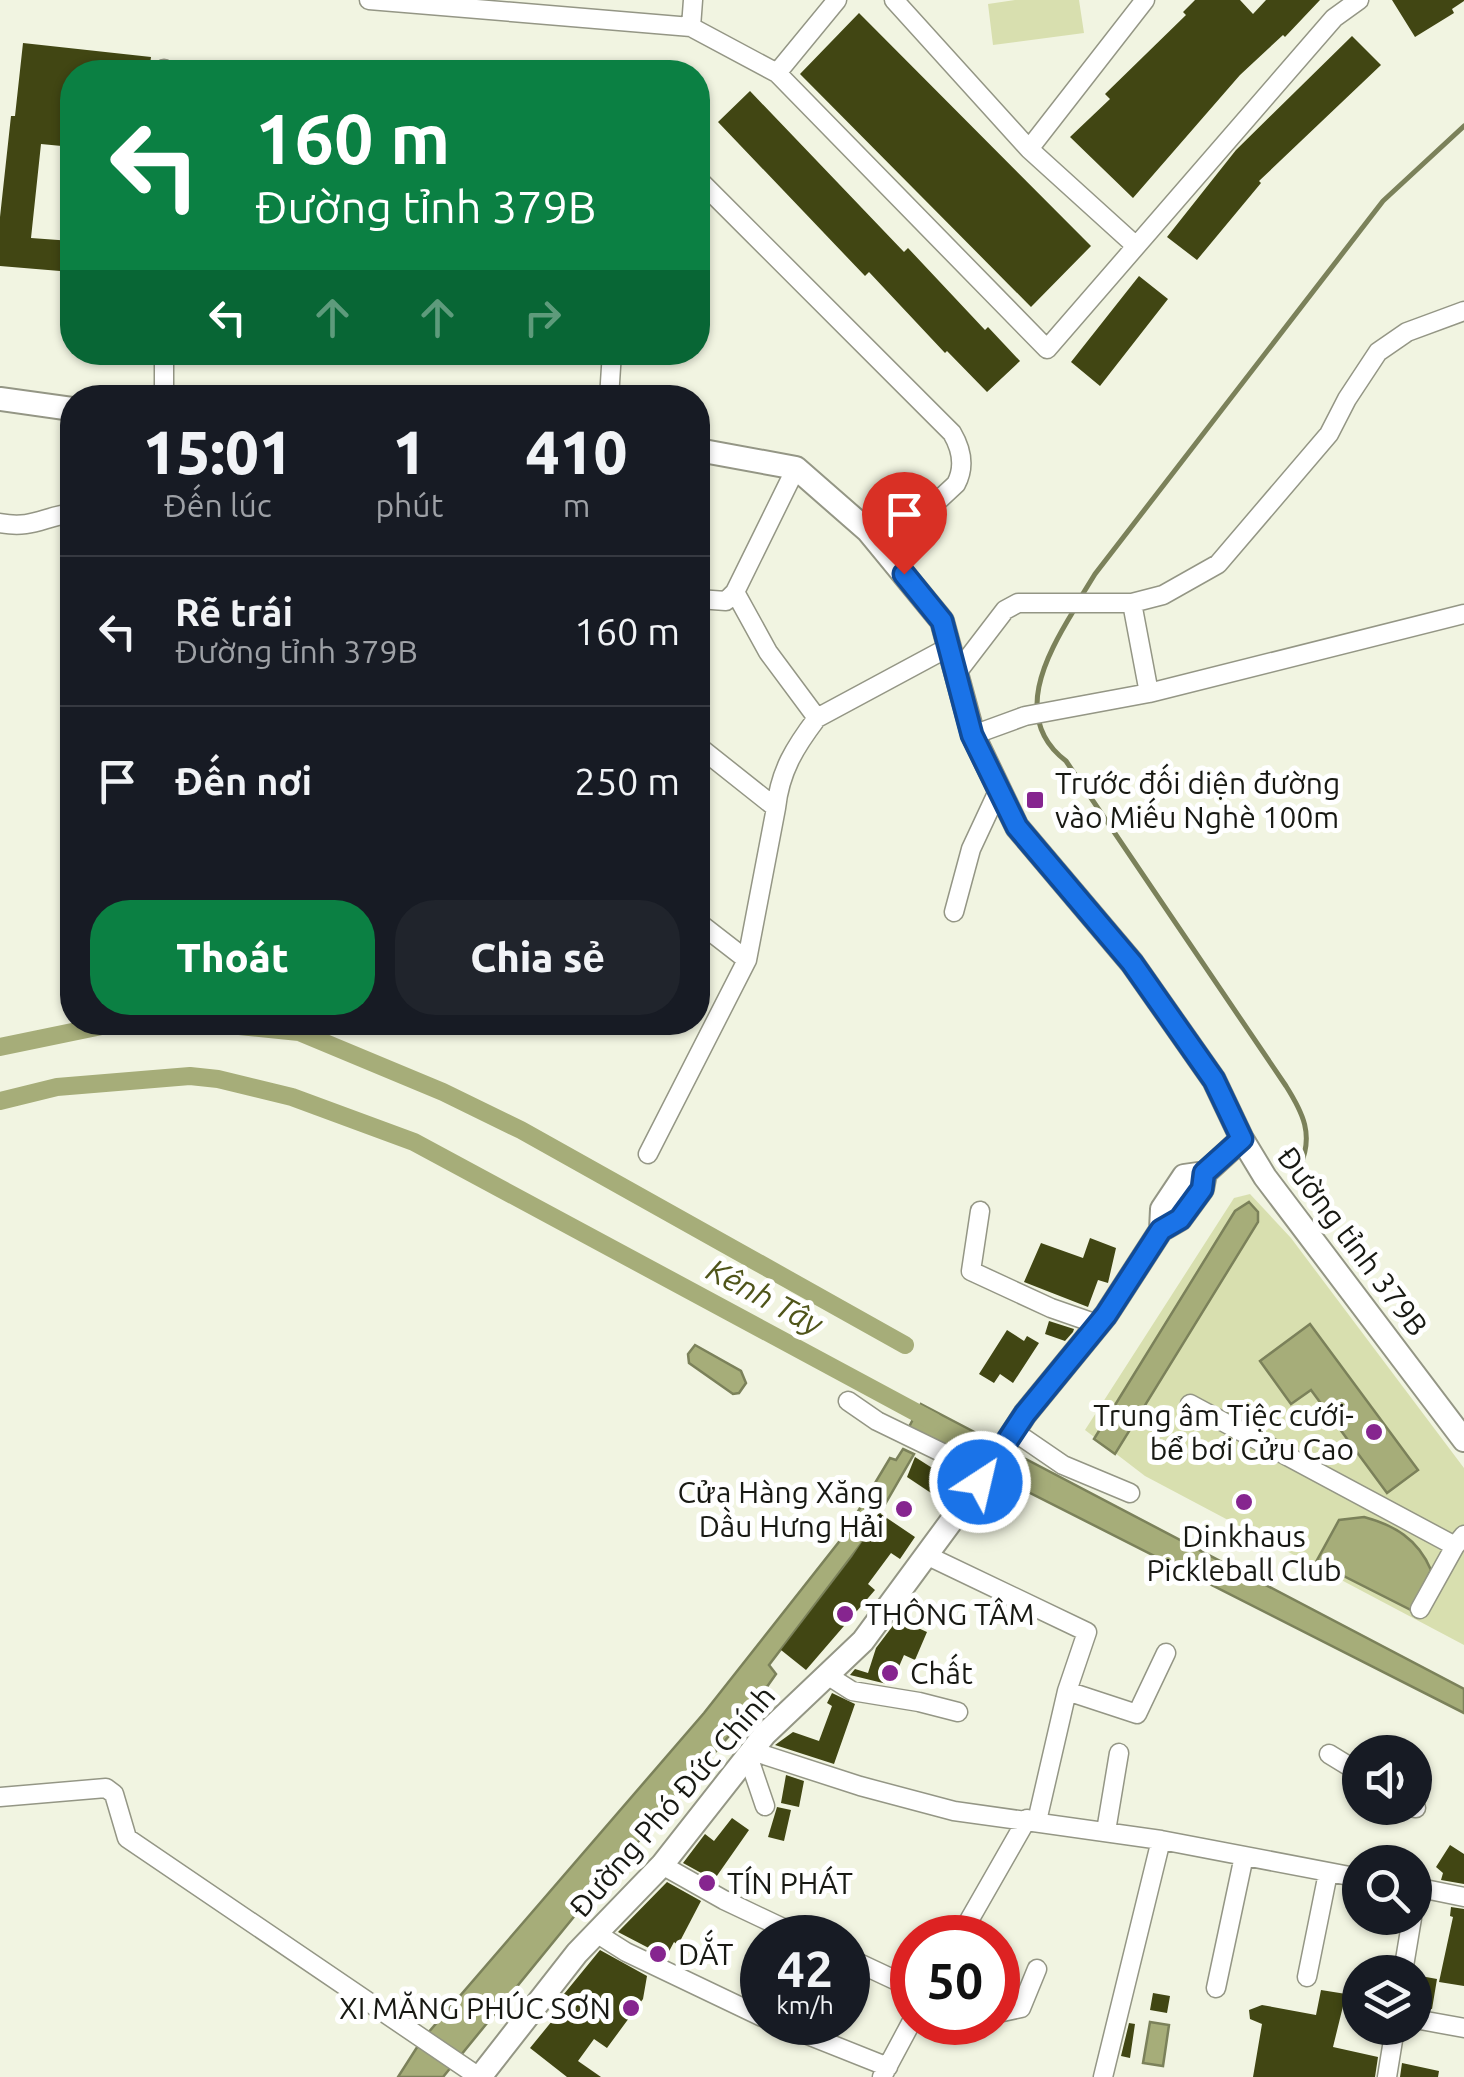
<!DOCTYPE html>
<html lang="vi">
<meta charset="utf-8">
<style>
body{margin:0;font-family:Ubuntu,sans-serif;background:#20242c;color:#f1f3f6;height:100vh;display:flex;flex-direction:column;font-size:38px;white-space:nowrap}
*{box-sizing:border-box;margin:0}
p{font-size:32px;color:#9ea1a6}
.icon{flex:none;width:55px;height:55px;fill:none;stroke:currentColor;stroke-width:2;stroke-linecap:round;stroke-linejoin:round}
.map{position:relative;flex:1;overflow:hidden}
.details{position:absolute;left:60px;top:385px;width:650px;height:650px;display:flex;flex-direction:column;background:#171b24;border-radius:40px;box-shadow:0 2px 8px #0004}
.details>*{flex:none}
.hud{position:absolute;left:60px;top:60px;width:650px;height:305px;border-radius:40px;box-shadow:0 2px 8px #0004;background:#0b8043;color:#fff;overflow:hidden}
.tools{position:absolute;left:1342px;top:1735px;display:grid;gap:20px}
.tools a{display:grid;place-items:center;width:90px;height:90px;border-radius:50%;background:#171b24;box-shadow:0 2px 8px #0004;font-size:50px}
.speed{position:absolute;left:740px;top:1915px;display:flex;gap:20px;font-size:50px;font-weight:700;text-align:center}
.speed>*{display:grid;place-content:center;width:130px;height:130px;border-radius:50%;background:#171b24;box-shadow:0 2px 8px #0004;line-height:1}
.speed small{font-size:25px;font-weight:400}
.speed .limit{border:15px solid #d22;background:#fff;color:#111}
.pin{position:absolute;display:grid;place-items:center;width:85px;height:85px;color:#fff;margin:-102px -42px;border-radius:50% 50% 50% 0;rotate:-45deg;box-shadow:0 0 10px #0007}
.pin .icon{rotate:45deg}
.me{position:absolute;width:110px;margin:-55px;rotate:35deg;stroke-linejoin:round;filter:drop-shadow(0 0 8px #0008)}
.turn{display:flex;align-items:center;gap:35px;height:210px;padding:0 30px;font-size:45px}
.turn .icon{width:130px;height:130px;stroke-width:2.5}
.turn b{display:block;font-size:70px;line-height:85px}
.lanes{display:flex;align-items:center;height:95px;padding:0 30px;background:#0003;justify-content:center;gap:50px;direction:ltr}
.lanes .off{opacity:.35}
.eta{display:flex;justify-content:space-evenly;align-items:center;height:170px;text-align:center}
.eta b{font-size:60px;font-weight:800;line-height:70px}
.primary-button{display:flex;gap:20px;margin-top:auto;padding:20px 30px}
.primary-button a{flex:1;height:115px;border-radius:40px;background:#0b8043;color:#fff;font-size:40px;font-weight:800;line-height:115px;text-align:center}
.primary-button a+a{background:#20242c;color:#f1f3f6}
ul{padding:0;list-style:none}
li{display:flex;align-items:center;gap:30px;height:150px;padding:0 30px;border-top:2px solid #363941}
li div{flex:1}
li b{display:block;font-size:38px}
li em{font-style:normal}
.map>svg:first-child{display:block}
.green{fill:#d8dfaf}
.water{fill:#a6ad79;stroke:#7b815a;stroke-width:2.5}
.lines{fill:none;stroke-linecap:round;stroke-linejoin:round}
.stream{stroke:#7b815a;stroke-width:5}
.canal{stroke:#a6ad79;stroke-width:18}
.building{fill:#414613}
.minor-casing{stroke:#949685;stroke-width:21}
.major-casing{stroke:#949685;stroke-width:26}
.minor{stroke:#fff;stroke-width:18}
.major{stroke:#fff;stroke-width:22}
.route-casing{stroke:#114b97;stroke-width:25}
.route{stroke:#1a73e8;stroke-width:18}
.poi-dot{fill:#86258f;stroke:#fff;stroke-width:4}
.labels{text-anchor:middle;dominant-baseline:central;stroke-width:10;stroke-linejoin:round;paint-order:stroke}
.poi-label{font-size:30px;fill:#181913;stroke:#fff;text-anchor:start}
.street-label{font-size:30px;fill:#181913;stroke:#fff}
.water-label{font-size:32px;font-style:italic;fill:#4f5419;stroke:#fff}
</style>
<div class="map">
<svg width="1464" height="2077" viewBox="0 0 1464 2077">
<rect width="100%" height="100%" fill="#f1f4e1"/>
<path class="green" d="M 1015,0 L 1079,0 L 1084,33 L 993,45 L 988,4 Z
M 1250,1194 L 1291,1238 L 1464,1468 L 1464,1645 L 1145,1476 L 1085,1430 L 1234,1198 Z"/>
<path class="water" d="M 1249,1202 L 1258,1212 L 1258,1222 L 1115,1454 L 1094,1439 L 1235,1211 Z
M 1310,1324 L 1418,1470 L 1387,1493 L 1311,1390 L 1291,1404 L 1260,1361 Z
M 695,1345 L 741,1371 L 746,1383 L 739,1393 L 733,1394 L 689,1363 L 688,1354 Z
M 921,1404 L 1464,1689 L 1464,1713 L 975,1465 L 909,1427 Z
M 903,1449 L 914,1454 L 880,1513 L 875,1510 L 861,1531 L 867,1536 L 769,1665 L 776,1674 L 747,1715 L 577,1913 L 443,2077 L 398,2077 L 421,2041 L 704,1713 L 842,1538 L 890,1458 L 896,1460 Z
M 1364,1517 C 1394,1525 1418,1539 1431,1570 L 1411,1610 L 1316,1562 L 1339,1520 Z
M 1150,2022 L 1169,2025 L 1163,2066 L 1143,2063 Z"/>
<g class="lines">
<path class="stream" d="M 1079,600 L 1095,574 L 1383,201 L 1464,126
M 1074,610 C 1046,656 1011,719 1066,761 L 1286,1086 C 1303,1113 1314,1135 1300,1166"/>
<path class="canal" d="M 199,1022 L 299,1032 L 443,1092 L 521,1130 L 905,1345
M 0,1047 L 121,1022
M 0,1101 L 57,1087 L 190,1076 L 218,1079 L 292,1097 L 414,1142 L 934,1422"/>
</g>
<path class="building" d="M 1195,0 L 1240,0 L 1253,14 L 1266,0 L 1320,0 L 1285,37 L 1283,35 L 1240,75 L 1133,198 L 1070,137 L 1110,99 L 1105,94 L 1186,15 L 1183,12 Z
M 1392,0 L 1464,0 L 1464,1 L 1452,9 L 1454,13 L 1415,37 Z
M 859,13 L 1091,246 L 1031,307 L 800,74 Z
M 1352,36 L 1381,65 L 1259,181 L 1261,183 L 1197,260 L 1167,237 L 1236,150 Z
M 23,43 L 151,57 L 149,72 L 72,72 L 72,147 L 41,144 L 31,238 L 72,241 L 72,272 L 0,266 L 0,217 L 11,116 L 15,116 Z
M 750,91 L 904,252 L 908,248 L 985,330 L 988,327 L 1020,361 L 987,392 L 947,351 L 945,353 L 869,272 L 865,276 L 718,122 Z
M 1139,276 L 1168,299 L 1100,386 L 1071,362 Z
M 1090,1238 L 1116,1248 L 1108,1283 L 1098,1280 L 1088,1307 L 1024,1282 L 1041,1243 L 1083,1258 Z
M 1049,1321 L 1074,1329 L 1073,1332 L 1065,1341 L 1045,1334 Z
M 1007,1330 L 1024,1341 L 1027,1336 L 1039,1343 L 1013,1383 L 1000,1374 L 994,1383 L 979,1374 Z
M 915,1457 L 948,1478 L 937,1497 L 907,1477 Z
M 875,1510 L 915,1537 L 900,1559 L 891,1553 L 868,1584 L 875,1590 L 806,1670 L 781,1650 L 852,1557 L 866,1536 L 860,1531 Z
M 898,1619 L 927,1632 L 915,1660 L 904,1655 L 891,1685 L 850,1675 L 855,1669 L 868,1673 L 876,1648 Z
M 832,1693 L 855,1704 L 834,1764 L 775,1745 L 793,1732 L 819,1741 L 832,1706 L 827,1703 Z
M 786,1775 L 804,1781 L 799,1807 L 781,1803 Z
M 777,1807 L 791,1810 L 784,1841 L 768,1837 Z
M 732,1818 L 749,1830 L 714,1880 L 683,1863 L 705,1834 L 714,1841 Z
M 1450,1845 L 1464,1854 L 1464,1884 L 1441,1880 L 1443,1873 L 1436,1867 Z
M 667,1882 L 701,1901 L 678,1945 L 674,1942 L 666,1957 L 618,1932 Z
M 1451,1907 L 1464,1909 L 1464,1986 L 1439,1982 L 1453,1917 L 1450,1916 Z
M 600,1950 L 647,1976 L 643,1999 L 607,2048 L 594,2039 L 578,2061 L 601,2077 L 567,2077 L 530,2048 L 570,1999 L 564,1994 Z
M 1415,1975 L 1437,1979 L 1432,2009 L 1415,2007 Z
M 1321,1990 L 1346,1994 L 1333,2047 L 1378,2057 L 1375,2077 L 1253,2077 L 1262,2024 L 1250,2019 L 1249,2010 L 1262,2005 L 1316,2015 Z
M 1153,1993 L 1170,1996 L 1167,2013 L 1150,2010 Z
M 1129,2023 L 1135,2024 L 1130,2058 L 1121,2056 Z
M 1402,2063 L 1439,2071 L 1438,2077 L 1400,2077 Z"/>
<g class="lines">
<defs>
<path id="minor" d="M 369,0 L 691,27 L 693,0
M 894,0 L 1029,149 L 1136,246
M 691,27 L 777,73 L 1047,349 L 1334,18 L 1359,0
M 164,69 L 164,72
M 777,73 L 837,0
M 1029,149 L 1145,0
M 698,179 L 952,433 C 962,450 965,467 956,484 L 884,551
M 164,352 L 164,398
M 609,398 L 612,352
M 0,523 C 32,529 43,517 72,513
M 735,592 L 768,652 L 817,718 C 795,747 780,771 776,808
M 698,599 L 726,601 L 735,592 L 796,468
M 956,674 L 1005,610 L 1018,603 L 1132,603
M 1149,693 L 1132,603 L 1163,595 L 1218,564 L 1329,434 L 1347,399 L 1378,352 L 1407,332 L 1464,311
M 817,718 L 949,647
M 973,735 L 1025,716 L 1149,693 L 1464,614
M 954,912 L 971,849 L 999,789
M 698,922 L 747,960
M 648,1154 L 747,960 L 776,808 L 698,746
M 980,1211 L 971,1271 L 1051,1308 L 1097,1324
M 848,1401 L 877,1421 L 986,1474
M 1190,1404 L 1455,1546 L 1464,1535
M 1025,1439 L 1063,1465 L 1130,1493
M 928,1556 L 1087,1632 L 1067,1691 L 1037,1821
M 1420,1609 L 1455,1546
M 827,1675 L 852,1691 L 919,1702 L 958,1712
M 1067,1691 L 1137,1714 L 1166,1653
M 752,1751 L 860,1786 L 954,1811 L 1161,1840 L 1103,2077
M 1329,1754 L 1360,1773
M 748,1756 L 765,1806
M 0,1797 L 106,1788 L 114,1794 L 127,1838 L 479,2077
M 1415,1808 L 1416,1808
M 1106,1831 L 1119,1753
M 1161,1840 L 1360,1878
M 662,1865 L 724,1900 L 804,1938
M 1415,1887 L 1464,1897
M 596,1933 L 626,1952 L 762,2017
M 959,1938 L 1027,1819
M 848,1958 L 912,1988
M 1403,1972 L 1412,1918
M 1307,1977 L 1328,1873
M 1216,1988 L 1244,1856
M 998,2013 L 1021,2008 L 1037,1969
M 1415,2019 L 1464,2028
M 775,2022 L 888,2067
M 882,2077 L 912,2021
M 1387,2077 L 1395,2028"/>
<path id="major" d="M 0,399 L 72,409
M 698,450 L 796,468 L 868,531 L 942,621 L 973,735 L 1017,827 L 1132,963 L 1214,1080 L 1242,1139 L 1265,1177 L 1464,1440
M 1161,1230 L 1162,1209 L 1184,1176 L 1205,1173 L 1242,1139
M 480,2077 L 577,1953 L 662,1865 L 765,1734 L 863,1641 L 986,1474 L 1025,1414 L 1106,1315 L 1161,1230 L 1180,1219 L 1202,1189 L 1205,1173"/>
</defs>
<use href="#minor" class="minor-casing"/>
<use href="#major" class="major-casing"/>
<use href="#minor" class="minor"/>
<use href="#major" class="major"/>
</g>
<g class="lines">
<defs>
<path id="route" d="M 904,574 L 942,621 L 972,735 L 1017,827 L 1132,963 L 1214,1080 L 1242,1139 L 1204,1173 L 1202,1189 L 1180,1219 L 1161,1230 L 1106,1315 L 1025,1414 L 980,1482"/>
</defs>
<use href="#route" class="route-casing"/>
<use href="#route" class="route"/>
</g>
<g class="poi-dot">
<rect x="1025" y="790" width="20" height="20" rx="5"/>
<circle cx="1374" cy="1432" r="10"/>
<circle cx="1244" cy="1502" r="10"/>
<circle cx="904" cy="1509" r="10"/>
<circle cx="845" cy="1614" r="10"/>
<circle cx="890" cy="1673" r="10"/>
<circle cx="707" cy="1883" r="10"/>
<circle cx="658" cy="1954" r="10"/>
<circle cx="631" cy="2008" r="10"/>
</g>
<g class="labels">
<g class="poi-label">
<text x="1055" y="783">Trước đối diện đường<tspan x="1055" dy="34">vào Miếu Nghè 100m</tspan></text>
<text x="1354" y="1415" text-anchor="end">Trung âm Tiệc cưới-<tspan x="1354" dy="34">bể bơi Cửu Cao</tspan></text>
<text x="884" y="1492" text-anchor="end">Cửa Hàng Xăng<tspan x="884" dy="34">Dầu Hưng Hải</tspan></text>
<text x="1244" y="1536" text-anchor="middle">Dinkhaus<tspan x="1244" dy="34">Pickleball Club</tspan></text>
<text x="865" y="1614">THÔNG TÂM</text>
<text x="910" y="1673">Chất</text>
<text x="727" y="1883">TÍN PHÁT</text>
<text x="678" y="1954">DẮT</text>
<text x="611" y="2008" text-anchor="end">XI MĂNG PHÚC SƠN</text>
</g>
<g class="street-label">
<text transform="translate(1353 1241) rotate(53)">Đường tỉnh 379B</text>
<text transform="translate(672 1801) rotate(-49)">Đường Phó Đức Chính</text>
</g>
<g class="water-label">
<text transform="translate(765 1296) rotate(28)">Kênh Tây</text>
</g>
</g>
</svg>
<div class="tools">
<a><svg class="icon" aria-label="sound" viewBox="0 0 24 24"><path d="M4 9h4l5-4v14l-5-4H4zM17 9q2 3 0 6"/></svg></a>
<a><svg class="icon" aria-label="search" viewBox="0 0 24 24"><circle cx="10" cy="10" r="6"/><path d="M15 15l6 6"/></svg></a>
<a><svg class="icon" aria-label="layers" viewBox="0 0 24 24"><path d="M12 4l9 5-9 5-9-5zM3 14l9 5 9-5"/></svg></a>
</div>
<div class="speed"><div>42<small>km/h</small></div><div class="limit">50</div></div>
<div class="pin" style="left:904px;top:574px;background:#d93025"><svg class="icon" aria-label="arrive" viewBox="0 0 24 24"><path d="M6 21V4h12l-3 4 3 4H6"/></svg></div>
<svg class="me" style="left:980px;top:1482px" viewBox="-20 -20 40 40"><circle r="17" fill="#1a73e8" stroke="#fff" stroke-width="3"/><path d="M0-11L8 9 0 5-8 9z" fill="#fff"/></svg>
<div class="hud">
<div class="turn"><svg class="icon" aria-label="left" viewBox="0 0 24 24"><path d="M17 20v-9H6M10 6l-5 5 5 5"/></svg><div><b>160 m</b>Đường tỉnh 379B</div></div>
<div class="lanes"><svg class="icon" aria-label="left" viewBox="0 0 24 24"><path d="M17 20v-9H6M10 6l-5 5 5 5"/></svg><svg class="icon off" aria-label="ahead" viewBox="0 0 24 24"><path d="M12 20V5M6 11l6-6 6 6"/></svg><svg class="icon off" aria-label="ahead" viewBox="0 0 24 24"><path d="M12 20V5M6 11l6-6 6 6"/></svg><svg class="icon off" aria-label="right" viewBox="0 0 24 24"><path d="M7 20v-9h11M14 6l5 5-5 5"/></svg></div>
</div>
<section class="details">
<div class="eta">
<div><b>15:01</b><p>Đến lúc</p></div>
<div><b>1</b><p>phút</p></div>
<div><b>410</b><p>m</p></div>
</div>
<ul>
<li><svg class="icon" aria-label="left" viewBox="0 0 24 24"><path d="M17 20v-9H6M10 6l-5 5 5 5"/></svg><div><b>Rẽ trái</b><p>Đường tỉnh 379B</p></div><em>160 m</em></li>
<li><svg class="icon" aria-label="arrive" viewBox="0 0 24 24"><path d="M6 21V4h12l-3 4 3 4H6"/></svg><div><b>Đến nơi</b></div><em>250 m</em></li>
</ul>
<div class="primary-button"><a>Thoát</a><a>Chia sẻ</a></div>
</section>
</div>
